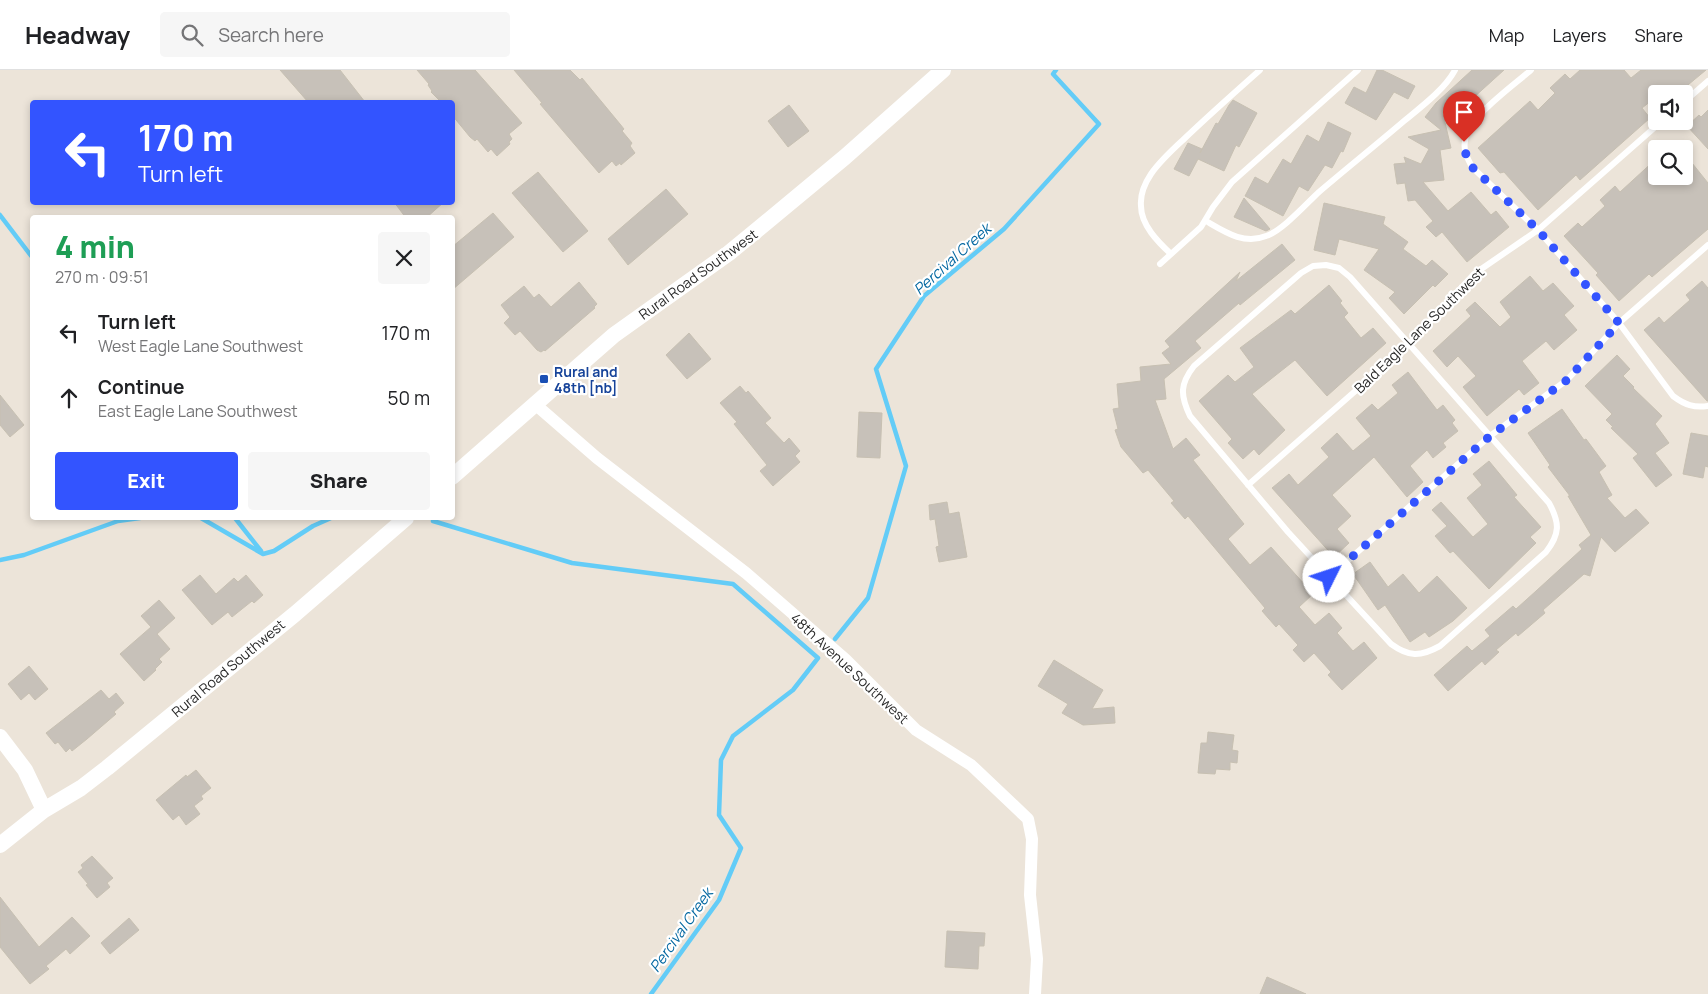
<!DOCTYPE html>
<meta charset="utf-8">
<style>
body{margin:0;font-family:Manrope,sans-serif;background:#f6f6f6;color:#202124;height:100vh;display:flex;flex-direction:column;font-size:19px;white-space:nowrap}
*{box-sizing:border-box;margin:0}
p{font-size:16px;color:#757577}
.icon{flex:none;width:28px;height:28px;fill:none;stroke:currentColor;stroke-width:2;stroke-linecap:round;stroke-linejoin:round}
.map{position:relative;flex:1;overflow:hidden}
.details{position:absolute;left:30px;top:145px;width:425px;height:305px;display:flex;flex-direction:column;background:#fff;border-radius:5px;box-shadow:0 2px 8px #0003}
.details>*{flex:none}
.guide{position:absolute;left:30px;top:30px;width:425px;height:105px;border-radius:5px;box-shadow:0 2px 8px #0003;background:#3354ff;color:#fff;overflow:hidden}
.fabs{position:absolute;left:1648px;top:15px;display:grid;gap:10px}
.fabs a{display:grid;place-items:center;width:45px;height:45px;border-radius:5px;background:#fff;box-shadow:0 2px 8px #0003;font-size:25px}
.pin{position:absolute;display:grid;place-items:center;width:42px;height:42px;color:#fff;margin:-51px -21px;border-radius:50% 50% 50% 0;rotate:-45deg;box-shadow:0 0 5px #0007}
.pin .icon{rotate:45deg}
.me{position:absolute;width:55px;margin:-28px;rotate:49deg;stroke-linejoin:round;filter:drop-shadow(0 0 4px #0008)}
.turn{display:flex;align-items:center;gap:18px;height:105px;padding:0 25px;font-size:22px}
.turn .icon{width:65px;height:65px;stroke-width:2.5}
.turn b{display:block;font-size:35px;line-height:42px}
.round{display:grid;place-items:center;flex:none;width:52px;height:52px;border-radius:5px;background:#f6f6f6}
.summary{display:flex;align-items:center;justify-content:space-between;height:85px;padding:0 25px}
h1{font-size:30px;font-weight:800;line-height:38px;color:#1e9e55}
.action{display:flex;gap:10px;margin-top:auto;padding:10px 25px}
.action a{flex:1;height:58px;border-radius:5px;background:#3354ff;color:#fff;font-size:20px;font-weight:800;line-height:58px;text-align:center}
.action a+a{background:#f6f6f6;color:#202124}
ul{padding:0;list-style:none}
li{display:flex;align-items:center;gap:15px;height:65px;padding:0 25px}
li div{flex:1}
li b{display:block;font-size:19px}
li em{font-style:normal}
header{display:flex;align-items:center;gap:30px;box-sizing:border-box;height:70px;padding:0 25px;background:#fff;border-bottom:1px solid #e0e0e0}
header strong{font-size:24px}
nav{display:flex;gap:28px;margin-inline-start:auto;font-size:18px}
.search{width:350px;height:45px;background:#f6f6f6;display:flex;align-items:center;gap:12px;box-sizing:border-box;padding:0 18px;border-radius:5px;color:#757577;font-size:19px}
.map>svg:first-child{display:block}
.lines{fill:none;stroke-linecap:round;stroke-linejoin:round}
.stream{stroke:#63ccf7;stroke-width:4.5}
.building{fill:#c7c1b9;stroke:#c7c0b2}
.lane{stroke:#fff;stroke-width:6}
.street{stroke:#fff;stroke-width:12}
.secondary{stroke:#fff;stroke-width:16}
.route{stroke:#3354ff;stroke-width:9;stroke-dasharray:0 16.2}
.transit-dot{fill:#1a4fb4;stroke:#fff;stroke-width:2}
.labels{text-anchor:middle;dominant-baseline:central;stroke-width:4.5;stroke-linejoin:round;paint-order:stroke}
.street-label{font-size:14px;fill:#282828;stroke:#fff}
.transit-label{font-size:14px;font-weight:bold;fill:#164399;stroke:#fff;text-anchor:start}
.water-label{font-size:15px;font-style:italic;fill:#0468a1;stroke:#fff}
</style>
<header>
<strong>Headway</strong>
<div class="search"><svg class="icon" aria-label="search" viewBox="0 0 24 24"><circle cx="10" cy="10" r="6"/><path d="M15 15l6 6"/></svg>Search here</div>
<nav><a>Map</a><a>Layers</a><a>Share</a></nav>
</header>
<div class="map">
<svg width="1708" height="924" viewBox="0 0 1708 924">
<rect width="100%" height="100%" fill="#ece4d9"/>
<g class="lines">
<path class="stream" d="M 0,145 L 32,187
M 201,448 L 263,484 L 274,481 L 313,456 L 331,448
M 235,448 L 261,481
M 433,451 L 572,493 L 733,514 L 818,588 L 793,620 L 733,666 L 721,690 L 719,745 L 741,778 L 719,830 L 651,924
M 0,490 L 24,485 L 118,451 L 140,448
M 835,569 L 868,528 L 906,396 L 876,299 L 924,226 L 1004,159 L 1099,54 L 1053,4 L 1056,0"/>
</g>
<path class="building" d="M 280,0 L 340,0 L 365,32 L 308,32 Z
M 417,0 L 475,0 L 522,53 L 509,64 L 512,69 L 509,72 L 510,74 L 497,86 L 491,79 L 488,82 L 477,69 L 475,71 L 470,67 L 452,45 L 452,32 L 441,32 L 431,22 L 432,21 L 428,15 L 429,14 Z
M 514,0 L 570,0 L 580,10 L 582,8 L 620,54 L 624,59 L 622,61 L 632,73 L 630,76 L 635,83 L 621,95 L 620,93 L 616,96 L 612,91 L 599,103 L 540,34 L 542,33 Z
M 1377,0 L 1382,0 L 1415,16 L 1408,29 L 1394,22 L 1376,50 L 1345,33 L 1354,17 L 1366,23 Z
M 1472,0 L 1504,0 L 1450,49 L 1442,40 L 1451,78 L 1440,80 L 1444,110 L 1423,112 L 1448,141 L 1471,122 L 1491,145 L 1496,141 L 1509,157 L 1467,192 L 1442,162 L 1436,167 L 1426,157 L 1433,151 L 1415,130 L 1408,131 L 1405,113 L 1397,114 L 1394,94 L 1406,93 L 1404,87 L 1421,94 L 1429,79 L 1408,67 L 1441,60 L 1425,47 L 1436,33 Z
M 1580,0 L 1624,0 L 1631,8 L 1641,0 L 1706,0 L 1677,24 L 1656,24 L 1656,27 L 1642,38 L 1650,48 L 1580,110 L 1576,105 L 1538,140 L 1504,102 L 1500,103 L 1478,78 L 1530,31 L 1538,40 L 1555,23 L 1550,18 L 1565,4 L 1570,9 Z
M 1233,30 L 1257,43 L 1239,77 L 1236,75 L 1224,101 L 1198,89 L 1189,106 L 1174,99 L 1188,73 L 1202,79 L 1200,83 L 1216,53 L 1218,54 L 1229,35 Z
M 789,35 L 809,61 L 788,77 L 768,51 Z
M 1708,40 L 1708,79 L 1687,56 L 1699,45 L 1701,47 Z
M 1328,52 L 1351,63 L 1343,82 L 1341,81 L 1332,98 L 1325,95 L 1308,121 L 1299,116 L 1283,146 L 1245,126 L 1255,107 L 1268,114 L 1283,89 L 1291,94 L 1307,65 L 1319,72 Z
M 1684,83 L 1708,113 L 1708,159 L 1652,207 L 1649,204 L 1619,231 L 1596,205 L 1598,203 L 1564,166 L 1578,153 L 1582,157 L 1605,136 L 1600,130 L 1615,116 L 1620,122 L 1656,89 L 1656,106 L 1684,106 Z
M 538,102 L 588,161 L 563,182 L 512,123 Z
M 666,119 L 688,144 L 628,195 L 608,169 Z
M 1244,128 L 1270,159 L 1266,161 L 1234,147 Z
M 394,132 L 444,132 L 426,148 L 406,148 Z
M 1324,133 L 1385,147 L 1383,154 L 1408,172 L 1403,179 L 1426,196 L 1432,190 L 1448,204 L 1435,217 L 1433,215 L 1404,244 L 1389,228 L 1395,222 L 1364,200 L 1379,179 L 1339,169 L 1335,185 L 1314,180 Z
M 493,143 L 514,167 L 452,220 L 452,177 Z
M 1282,174 L 1295,190 L 1240,235 L 1239,233 L 1195,271 L 1201,278 L 1164,309 L 1166,329 L 1155,330 L 1173,379 L 1186,368 L 1200,385 L 1193,390 L 1244,454 L 1228,469 L 1250,495 L 1271,477 L 1313,524 L 1299,537 L 1315,555 L 1329,543 L 1342,558 L 1337,563 L 1353,581 L 1364,572 L 1377,588 L 1342,620 L 1328,605 L 1331,602 L 1314,583 L 1304,592 L 1293,580 L 1298,575 L 1279,554 L 1276,557 L 1262,541 L 1265,538 L 1188,446 L 1185,449 L 1171,433 L 1174,431 L 1148,400 L 1143,403 L 1121,377 L 1115,360 L 1118,359 L 1113,339 L 1119,338 L 1117,314 L 1141,311 L 1140,297 L 1171,294 L 1162,283 L 1170,277 L 1165,271 L 1240,202 L 1236,211 Z
M 1530,206 L 1543,221 L 1553,213 L 1574,236 L 1564,245 L 1577,260 L 1554,280 L 1546,271 L 1522,291 L 1539,313 L 1524,325 L 1519,319 L 1487,346 L 1463,317 L 1476,306 L 1458,286 L 1447,297 L 1433,281 L 1471,246 L 1466,240 L 1475,232 L 1500,257 L 1511,247 L 1500,232 Z
M 1702,211 L 1708,218 L 1708,331 L 1707,331 L 1644,260 L 1659,247 L 1664,253 L 1690,230 L 1686,225 Z
M 579,212 L 597,234 L 594,237 L 595,238 L 545,281 L 544,280 L 541,282 L 537,280 L 520,261 L 515,265 L 504,253 L 510,247 L 501,235 L 524,216 L 534,228 L 539,224 L 551,237 Z
M 1329,215 L 1342,231 L 1340,233 L 1348,243 L 1344,247 L 1361,268 L 1373,258 L 1386,273 L 1327,326 L 1295,290 L 1252,324 L 1285,360 L 1259,385 L 1254,379 L 1243,389 L 1228,373 L 1232,369 L 1199,331 L 1228,305 L 1235,312 L 1254,297 L 1240,278 L 1291,240 L 1295,244 Z
M 689,263 L 711,289 L 687,309 L 666,285 Z
M 1617,285 L 1630,299 L 1623,306 L 1634,317 L 1633,318 L 1662,346 L 1655,354 L 1669,373 L 1655,383 L 1672,405 L 1656,417 L 1633,388 L 1638,384 L 1611,358 L 1613,357 L 1606,350 L 1612,344 L 1585,316 Z
M 1408,302 L 1437,340 L 1443,335 L 1455,350 L 1452,353 L 1458,361 L 1443,373 L 1446,377 L 1433,388 L 1427,380 L 1410,396 L 1423,412 L 1407,427 L 1374,387 L 1332,425 L 1351,446 L 1337,459 L 1349,473 L 1334,487 L 1272,418 L 1289,404 L 1298,415 L 1329,387 L 1321,378 L 1337,363 L 1353,381 L 1371,366 L 1356,348 L 1372,334 L 1378,340 L 1398,323 L 1392,315 Z
M 740,316 L 746,323 L 748,321 L 771,348 L 765,353 L 784,373 L 789,368 L 800,381 L 795,386 L 800,392 L 773,416 L 760,401 L 767,395 L 734,354 L 737,352 L 720,333 Z
M 0,325 L 24,355 L 10,367 L 0,355 Z
M 1562,339 L 1584,370 L 1586,369 L 1606,396 L 1599,402 L 1612,425 L 1607,428 L 1625,448 L 1636,439 L 1649,453 L 1615,482 L 1601,467 L 1590,506 L 1584,504 L 1543,540 L 1545,543 L 1518,566 L 1516,563 L 1496,580 L 1499,582 L 1485,595 L 1482,591 L 1448,621 L 1434,605 L 1467,576 L 1472,581 L 1490,566 L 1485,560 L 1513,536 L 1516,539 L 1536,521 L 1582,479 L 1579,475 L 1591,465 L 1568,426 L 1570,426 L 1548,397 L 1550,395 L 1528,363 Z
M 859,342 L 882,343 L 880,388 L 857,387 Z
M 1691,363 L 1708,366 L 1708,397 L 1705,396 L 1703,408 L 1683,404 Z
M 1489,391 L 1517,425 L 1514,427 L 1541,457 L 1530,467 L 1536,473 L 1489,519 L 1453,481 L 1450,483 L 1435,466 L 1447,456 L 1432,440 L 1441,432 L 1473,467 L 1488,454 L 1467,428 L 1482,415 L 1473,404 Z
M 947,432 L 949,444 L 959,442 L 967,487 L 939,492 L 936,477 L 939,476 L 935,449 L 930,450 L 929,435 Z
M 1370,492 L 1388,517 L 1403,504 L 1419,523 L 1437,506 L 1467,538 L 1453,551 L 1429,567 L 1425,562 L 1410,572 L 1385,535 L 1378,540 L 1353,504 Z
M 200,505 L 216,524 L 234,508 L 238,512 L 246,505 L 263,525 L 254,533 L 252,531 L 232,547 L 228,542 L 212,555 L 182,520 Z
M 159,530 L 175,548 L 157,564 L 170,579 L 159,589 L 162,592 L 155,599 L 156,600 L 144,611 L 120,584 L 151,557 L 141,546 Z
M 1054,590 L 1103,620 L 1092,639 L 1114,637 L 1115,653 L 1083,655 L 1062,643 L 1068,634 L 1038,616 Z
M 29,596 L 48,619 L 35,630 L 29,623 L 21,630 L 8,614 Z
M 101,620 L 109,629 L 116,623 L 124,633 L 114,642 L 116,644 L 87,669 L 72,681 L 70,678 L 66,682 L 58,672 L 55,674 L 46,663 Z
M 1208,662 L 1234,665 L 1232,680 L 1238,681 L 1237,693 L 1230,692 L 1230,700 L 1216,699 L 1215,704 L 1198,703 L 1201,673 L 1207,673 Z
M 196,700 L 211,718 L 201,726 L 203,729 L 194,736 L 200,744 L 186,755 L 179,745 L 173,750 L 156,730 L 186,705 L 187,707 Z
M 92,786 L 113,808 L 107,813 L 110,817 L 97,828 L 86,815 L 88,814 L 78,802 L 83,798 L 81,795 Z
M 0,827 L 39,877 L 72,847 L 90,866 L 70,884 L 66,879 L 46,896 L 49,899 L 30,914 L 0,877 Z
M 129,848 L 139,860 L 110,884 L 101,873 Z
M 947,861 L 985,863 L 984,876 L 979,876 L 978,899 L 945,897 Z
M 1267,907 L 1306,924 L 1260,924 Z"/>
<g class="lines">
<path class="lane" d="M 1531,0 C 1513,16 1467,48 1465,71 C 1463,81 1468,89 1472,97 L 1538,160 L 1619,253 L 1673,326 C 1685,335 1694,338 1708,336
M 1684,32 L 1708,11
M 1206,151 C 1225,162 1244,175 1266,166 C 1282,161 1306,134 1319,122 C 1347,98 1376,75 1404,51 C 1421,37 1445,19 1455,0
M 1171,184 C 1158,172 1141,155 1141,136 C 1140,125 1145,113 1151,104 C 1160,91 1171,81 1183,70 C 1208,46 1234,23 1260,0
M 1160,194 L 1201,157 L 1213,137 L 1232,112 L 1358,0
M 1326,195 L 1339,198 L 1350,207 L 1549,433 C 1560,453 1560,464 1546,482 L 1440,576 C 1420,587 1409,587 1391,574 L 1288,462 L 1190,346 C 1180,325 1180,314 1194,296 L 1301,203 L 1313,196 Z
M 1248,415 L 1409,274 L 1474,204 L 1538,160 L 1662,51
M 1329,507 L 1490,366 L 1567,310 L 1619,253 L 1708,175"/>
<path class="street" d="M 536,335 L 597,388 L 746,503 L 845,589 L 916,660 L 971,695 L 1028,749 L 1032,769 L 1030,825 L 1037,889 L 1035,924"/>
<path class="secondary" d="M 452,407 L 614,265 L 729,183 L 757,160 L 845,87 L 943,0
M 0,667 L 25,700 L 44,740
M 0,775 L 44,740 L 81,718 L 107,698 L 295,544 L 406,448"/>
</g>
<g class="lines">
<path class="route" d="M 1329,507 L 1490,366 L 1567,310 L 1619,253 L 1538,160 L 1472,97 L 1466,85 L 1464,72"/>
</g>
<rect class="transit-dot" x="539" y="304" width="10" height="10" rx="2.5"/>
<g class="labels">
<g class="street-label">
<text transform="translate(698 204) rotate(-36)">Rural Road Southwest</text>
<text transform="translate(1419 260) rotate(-44)">Bald Eagle Lane Southwest</text>
<text transform="translate(228 598) rotate(-40)">Rural Road Southwest</text>
<text transform="translate(850 598) rotate(43)">48th Avenue Southwest</text>
</g>
<g class="transit-label">
<text x="554" y="301">Rural and<tspan x="554" dy="16">48th [nb]</tspan></text>
</g>
<g class="water-label">
<text transform="translate(952 189) rotate(-42)">Percival Creek</text>
<text transform="translate(681 860) rotate(-55)">Percival Creek</text>
</g>
</g>
</svg>
<div class="fabs">
<a><svg class="icon" aria-label="sound" viewBox="0 0 24 24"><path d="M4 9h4l5-4v14l-5-4H4zM17 9q2 3 0 6"/></svg></a>
<a><svg class="icon" aria-label="search" viewBox="0 0 24 24"><circle cx="10" cy="10" r="6"/><path d="M15 15l6 6"/></svg></a>
</div>
<div class="pin" style="left:1464px;top:72px;background:#d93025"><svg class="icon" aria-label="arrive" viewBox="0 0 24 24"><path d="M6 21V4h12l-3 4 3 4H6"/></svg></div>
<svg class="me" style="left:1329px;top:507px" viewBox="-20 -20 40 40"><circle r="19" fill="#fff"/><path d="M0-13L10 11 0 6-10 11z" fill="#3354ff"/></svg>
<div class="guide">
<div class="turn"><svg class="icon" aria-label="left" viewBox="0 0 24 24"><path d="M17 20v-9H6M10 6l-5 5 5 5"/></svg><div><b>170 m</b>Turn left</div></div>
</div>
<section class="details">
<div class="summary"><div><h1>4 min</h1><p>270 m · 09:51</p></div><a class="round"><svg class="icon" aria-label="close" viewBox="0 0 24 24"><path d="M6 6l12 12M18 6L6 18"/></svg></a></div>
<ul>
<li><svg class="icon" aria-label="left" viewBox="0 0 24 24"><path d="M17 20v-9H6M10 6l-5 5 5 5"/></svg><div><b>Turn left</b><p>West Eagle Lane Southwest</p></div><em>170 m</em></li>
<li><svg class="icon" aria-label="ahead" viewBox="0 0 24 24"><path d="M12 20V5M6 11l6-6 6 6"/></svg><div><b>Continue</b><p>East Eagle Lane Southwest</p></div><em>50 m</em></li>
</ul>
<div class="action"><a>Exit</a><a>Share</a></div>
</section>
</div>
